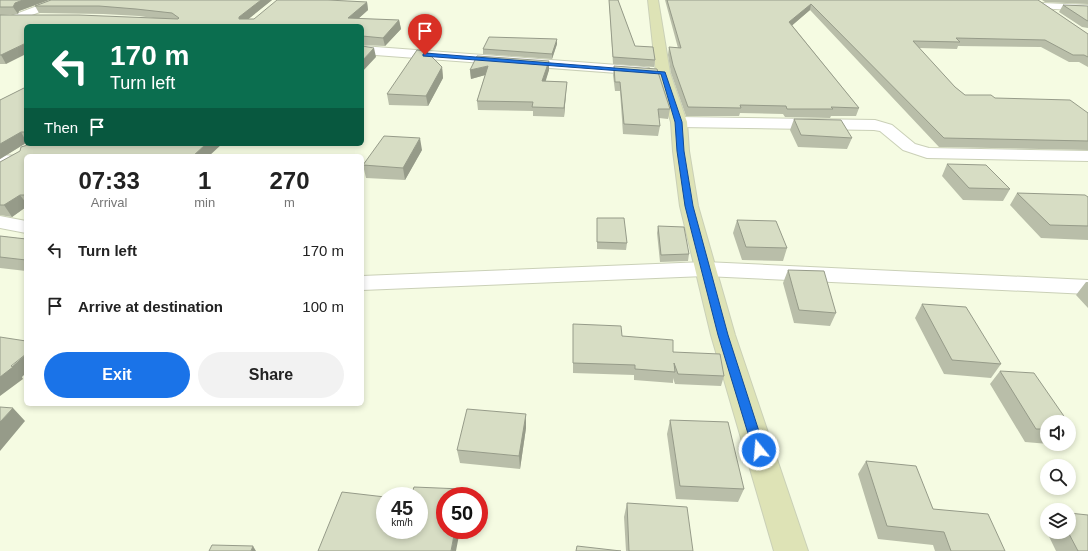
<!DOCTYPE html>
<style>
body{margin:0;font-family:Arial,sans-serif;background:#f2f2f2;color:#222;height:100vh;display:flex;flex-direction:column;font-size:15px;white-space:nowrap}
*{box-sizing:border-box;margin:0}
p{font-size:13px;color:#767676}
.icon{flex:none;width:22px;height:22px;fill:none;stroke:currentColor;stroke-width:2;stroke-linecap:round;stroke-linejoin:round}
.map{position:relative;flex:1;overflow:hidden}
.panel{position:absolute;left:24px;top:154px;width:340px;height:252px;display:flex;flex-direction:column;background:#fff;border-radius:6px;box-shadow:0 2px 6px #0003}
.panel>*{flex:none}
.guide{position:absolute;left:24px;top:24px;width:340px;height:122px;border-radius:6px;box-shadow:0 2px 6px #0003;background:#0b6e4f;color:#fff;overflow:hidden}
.controls{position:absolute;left:1040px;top:415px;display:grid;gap:8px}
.controls a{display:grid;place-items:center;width:36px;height:36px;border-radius:50%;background:#fff;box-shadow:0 2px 6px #0003;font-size:20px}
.speed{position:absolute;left:376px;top:487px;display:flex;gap:8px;font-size:20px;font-weight:700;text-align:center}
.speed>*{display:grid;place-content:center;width:52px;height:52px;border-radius:50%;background:#fff;box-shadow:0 2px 6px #0003;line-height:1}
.speed small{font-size:10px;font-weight:400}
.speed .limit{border:6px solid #d22;background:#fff;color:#111}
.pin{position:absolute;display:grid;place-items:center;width:34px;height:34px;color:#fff;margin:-41px -17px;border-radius:50% 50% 50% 0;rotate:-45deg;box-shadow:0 0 4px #0007}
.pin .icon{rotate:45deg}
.me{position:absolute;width:44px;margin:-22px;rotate:343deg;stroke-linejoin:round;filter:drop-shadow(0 0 3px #0008)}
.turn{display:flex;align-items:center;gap:14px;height:84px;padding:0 20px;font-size:18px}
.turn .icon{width:52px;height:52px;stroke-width:2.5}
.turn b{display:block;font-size:28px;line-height:34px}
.then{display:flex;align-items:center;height:38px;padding:0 20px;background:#0003;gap:8px;font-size:15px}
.eta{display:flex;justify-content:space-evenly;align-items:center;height:68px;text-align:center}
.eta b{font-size:24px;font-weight:700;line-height:28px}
.primary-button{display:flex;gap:8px;margin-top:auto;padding:8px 20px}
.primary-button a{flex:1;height:46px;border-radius:24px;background:#1a73e8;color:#fff;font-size:16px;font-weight:700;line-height:46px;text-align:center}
.primary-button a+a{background:#f2f2f2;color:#222}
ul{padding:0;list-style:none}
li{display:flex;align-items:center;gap:12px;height:56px;padding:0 20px}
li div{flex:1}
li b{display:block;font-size:15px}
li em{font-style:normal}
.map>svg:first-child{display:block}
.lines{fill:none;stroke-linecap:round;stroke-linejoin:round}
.street-casing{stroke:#cad0b7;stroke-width:2}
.secondary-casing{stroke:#cad0b7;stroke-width:2}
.street{fill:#fff;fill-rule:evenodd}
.secondary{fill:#dee3b6;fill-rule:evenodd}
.wall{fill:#b9bea9}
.shaded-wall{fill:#969b89}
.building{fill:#d7ddc4;stroke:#969b89}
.route{fill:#1a73e8;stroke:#114b97}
</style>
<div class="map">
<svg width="1088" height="551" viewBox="0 0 1088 551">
<rect width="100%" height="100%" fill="#f5fbe2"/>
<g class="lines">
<defs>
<path id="street" d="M 53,0 L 67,0 L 66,2 L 16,21 L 12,22 L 7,19 L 8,17 Z
M 1042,3 L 1088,5 L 1088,11 L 1038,8 L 1037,6 L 1038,4 Z
M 362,46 L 644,67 L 649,68 L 651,71 L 649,74 L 644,75 L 362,54 Z
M 679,117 L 875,120 L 892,125 L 915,144 L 929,148 L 1088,151 L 1088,161 L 927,158 L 903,150 L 880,131 L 874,130 L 679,127 L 674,125 L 671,122 L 674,119 Z
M 0,155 L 19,156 L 21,160 L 19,164 L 0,165 Z
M 0,216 L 26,221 L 26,233 L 0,228 Z
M 705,262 L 1088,280 L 1088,294 L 705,276 L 362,290 L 362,276 Z"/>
<path id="secondary" d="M 648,0 L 658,0 L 670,73 L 687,122 L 689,151 L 698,206 L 735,335 L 808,551 L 774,551 L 711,335 L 680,206 L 673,151 L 671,122 L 656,73 Z"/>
</defs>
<use href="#street" class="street-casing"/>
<use href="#secondary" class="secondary-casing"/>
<use href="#street" class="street"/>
<use href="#secondary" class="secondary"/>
</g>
<path class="wall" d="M 0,0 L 49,0 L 19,11 L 18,14 L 0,15 Z
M 51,0 L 272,0 L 248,19 L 254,19 L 337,1 L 367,2 L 368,10 L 358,19 L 399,20 L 401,29 L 385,46 L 362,45 L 362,26 L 26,26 L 6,64 L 0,64 L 0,15 L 153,18 L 139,16 L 103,14 L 39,13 L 35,6 Z
M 609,0 L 618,0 L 635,46 L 655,60 L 654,67 L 613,64 Z
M 665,0 L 1038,0 L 1088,34 L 1088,67 L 1079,62 L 1069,62 L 1041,47 L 958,46 L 957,49 L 919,48 L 955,87 L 965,95 L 995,98 L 1088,113 L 1088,150 L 939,147 L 810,10 L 792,25 L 859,108 L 856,116 L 831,116 L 830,118 L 785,117 L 783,114 L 740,113 L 739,116 L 686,116 L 671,73 L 668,55 L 669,47 L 678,48 Z
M 1042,0 L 1088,0 L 1088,4 L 1045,2 Z
M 1063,5 L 1088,6 L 1088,28 L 1082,27 L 1059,12 Z
M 557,44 L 552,59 L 483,54 L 483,49 Z
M 549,61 L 549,70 L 545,81 L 567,82 L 564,117 L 533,116 L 533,111 L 478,110 L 477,101 L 485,75 L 471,79 L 470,70 Z
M 614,66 L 670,109 L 668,119 L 659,118 L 660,126 L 658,136 L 623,134 L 620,91 L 615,91 L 613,75 Z
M 442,67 L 443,78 L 428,106 L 389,105 L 387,94 Z
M 26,87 L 26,143 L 0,159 L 0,100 Z
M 794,119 L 852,138 L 847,149 L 798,147 L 790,130 Z
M 422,150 L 405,180 L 366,178 L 363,165 Z
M 26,156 L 26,207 L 12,217 L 0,215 L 0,162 Z
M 947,164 L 1010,189 L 1003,201 L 963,200 L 942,176 Z
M 1017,193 L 1088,197 L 1088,240 L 1041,238 L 1010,205 Z
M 597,218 L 627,243 L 626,250 L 597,249 Z
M 737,220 L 787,248 L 783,261 L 742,260 L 733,233 Z
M 658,226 L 689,254 L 688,261 L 660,262 L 657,233 Z
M 0,236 L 26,239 L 26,271 L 0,268 Z
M 788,270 L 836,313 L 830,326 L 794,323 L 783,283 Z
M 1086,282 L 1088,282 L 1088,308 L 1076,295 Z
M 922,304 L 1001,364 L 991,378 L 944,374 L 915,318 Z
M 573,324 L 622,336 L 673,352 L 724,376 L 721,386 L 675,384 L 673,378 L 673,383 L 634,380 L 634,375 L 573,373 Z
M 1000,371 L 1047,422 L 1047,444 L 1063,444 L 1061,445 L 1025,442 L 990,384 Z
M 526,414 L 526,428 L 520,469 L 460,463 L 457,450 Z
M 670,420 L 744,489 L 738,502 L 676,499 L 667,434 Z
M 1069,424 L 1074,432 L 1069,437 Z
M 866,461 L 933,509 L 1005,551 L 935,551 L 933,545 L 878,539 L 858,474 Z
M 627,503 L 693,551 L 626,551 L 624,517 Z
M 1047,520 L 1047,532 L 1069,532 L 1088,551 L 1056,551 L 1043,524 Z"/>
<path class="shaded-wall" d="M 23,0 L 49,0 L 19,11 L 18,14 L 13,7 L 15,3 Z
M 261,0 L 272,0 L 241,25 L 239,17 Z
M 367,2 L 368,10 L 350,26 L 348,18 Z
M 811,4 L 810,10 L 788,29 L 789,22 Z
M 399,20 L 401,29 L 385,46 L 383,38 Z
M 557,39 L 557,44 L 552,59 L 552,54 Z
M 26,43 L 26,54 L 6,64 L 1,55 Z
M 374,48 L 376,57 L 362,72 L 362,61 Z
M 549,61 L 549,70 L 543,90 L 542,81 Z
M 488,66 L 489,74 L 471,79 L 470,70 Z
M 442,67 L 443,78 L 428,106 L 426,96 Z
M 567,82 L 566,91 L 564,117 L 564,108 Z
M 21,132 L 26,141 L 26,143 L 0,159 L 0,144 Z
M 420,138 L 422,150 L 405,180 L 403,168 Z
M 206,144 L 222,144 L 209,156 L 193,156 Z
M 20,195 L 26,203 L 26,207 L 12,217 L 4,205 Z
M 26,354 L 26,373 L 22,377 L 23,379 L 0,396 L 0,377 Z
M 13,408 L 25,421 L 0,451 L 0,422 Z
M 526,414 L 526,428 L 520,469 L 519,456 Z
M 462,489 L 463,496 L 461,496 Z
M 455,530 L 460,530 L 456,551 L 451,551 Z
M 253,546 L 256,551 L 251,551 Z"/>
<path class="building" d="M 0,0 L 23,0 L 15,3 L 13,7 L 0,7 Z
M 51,0 L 261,0 L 239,17 L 239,19 L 254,19 L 277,0 L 328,0 L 367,2 L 348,18 L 399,20 L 383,38 L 362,36 L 362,26 L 26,26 L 26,43 L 1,55 L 0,55 L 0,15 L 79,15 L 178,19 L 179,18 L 172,13 L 136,9 L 99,6 L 35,6 Z
M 609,0 L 618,0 L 635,46 L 653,47 L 655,60 L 613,57 Z
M 667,0 L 1038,0 L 1088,34 L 1088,57 L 1084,55 L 1073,55 L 1045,40 L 956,38 L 960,42 L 913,41 L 955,87 L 965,95 L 991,95 L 995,98 L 1070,100 L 1088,113 L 1088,141 L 944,138 L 811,4 L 789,22 L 859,108 L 831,107 L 833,109 L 787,109 L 786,106 L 740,105 L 741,108 L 688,107 L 673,65 L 669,47 L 681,48 Z
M 1063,5 L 1088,6 L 1088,21 L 1086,20 Z
M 489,37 L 557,39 L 552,54 L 483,49 Z
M 362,46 L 374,48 L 362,61 Z
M 417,50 L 426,51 L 442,67 L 426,96 L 387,94 Z
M 477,56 L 549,61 L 542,81 L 567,82 L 564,108 L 532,107 L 533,102 L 477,101 L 488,66 L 470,70 Z
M 614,66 L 657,69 L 670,109 L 658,109 L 660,126 L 624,124 L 620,82 L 615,82 Z
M 26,87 L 26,132 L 21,132 L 0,144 L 0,100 Z
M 794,119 L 841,120 L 852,138 L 801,135 Z
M 384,136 L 420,138 L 403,168 L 363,165 Z
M 31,144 L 206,144 L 193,156 L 26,156 L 26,195 L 20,195 L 4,205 L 0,205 L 0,162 L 20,151 L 21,147 Z
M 947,164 L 986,165 L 1010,189 L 969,188 Z
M 1017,193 L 1085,195 L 1088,197 L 1088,226 L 1050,225 Z
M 597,218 L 624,218 L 627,243 L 597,242 Z
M 737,220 L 776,221 L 787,248 L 746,247 Z
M 658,226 L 684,227 L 689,254 L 661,255 Z
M 0,236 L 26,239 L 26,260 L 0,257 Z
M 788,270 L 824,271 L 836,313 L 799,310 Z
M 922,304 L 966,307 L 1001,364 L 952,360 Z
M 573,324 L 621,326 L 622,336 L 673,340 L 673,352 L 720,354 L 724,376 L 678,374 L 674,363 L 675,372 L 635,369 L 635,365 L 573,363 Z
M 0,337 L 26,341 L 26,354 L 11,366 L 13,367 L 0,377 Z
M 1000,371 L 1034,373 L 1068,422 L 1047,422 L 1047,429 L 1036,429 Z
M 0,407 L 13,408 L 0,422 Z
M 467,409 L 526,414 L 519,456 L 457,450 Z
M 670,420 L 728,422 L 744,489 L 680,486 Z
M 1069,424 L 1074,432 L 1069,431 Z
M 866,461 L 916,466 L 933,509 L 988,514 L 1005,551 L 951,551 L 944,532 L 887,526 Z
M 414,487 L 462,489 L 461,496 L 445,496 L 445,530 L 455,530 L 451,551 L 318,551 L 342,492 L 385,497 L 385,530 L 419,530 L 419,496 L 411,496 Z
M 627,503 L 687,507 L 693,551 L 629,551 Z
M 1069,513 L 1088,515 L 1088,551 L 1078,551 L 1068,532 L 1069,532 Z
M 212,545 L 253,546 L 251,551 L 209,551 Z
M 577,546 L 621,551 L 576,551 Z"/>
<path class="route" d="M 425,53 L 665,72 L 682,122 L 684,151 L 693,206 L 728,335 L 765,450 L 763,454 L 759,456 L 755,454 L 753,450 L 718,335 L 685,206 L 677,151 L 675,122 L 661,74 L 423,56 L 423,54 Z"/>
</svg>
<div class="controls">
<a><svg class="icon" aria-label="sound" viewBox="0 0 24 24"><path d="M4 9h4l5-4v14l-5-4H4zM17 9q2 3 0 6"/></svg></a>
<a><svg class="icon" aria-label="search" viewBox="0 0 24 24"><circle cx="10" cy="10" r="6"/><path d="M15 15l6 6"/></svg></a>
<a><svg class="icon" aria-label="layers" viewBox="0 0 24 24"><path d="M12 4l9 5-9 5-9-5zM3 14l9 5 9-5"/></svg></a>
</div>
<div class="speed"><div>45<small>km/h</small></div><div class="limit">50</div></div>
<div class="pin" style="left:425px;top:55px;background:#d93025"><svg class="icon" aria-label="arrive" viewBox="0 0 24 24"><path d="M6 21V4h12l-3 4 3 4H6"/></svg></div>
<svg class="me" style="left:759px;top:450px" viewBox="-20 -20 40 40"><circle r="17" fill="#1a73e8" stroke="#fff" stroke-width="3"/><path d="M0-11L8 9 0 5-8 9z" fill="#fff"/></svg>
<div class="guide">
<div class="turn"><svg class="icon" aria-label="left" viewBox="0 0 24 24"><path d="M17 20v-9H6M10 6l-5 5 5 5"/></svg><div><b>170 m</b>Turn left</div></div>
<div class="then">Then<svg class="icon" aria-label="arrive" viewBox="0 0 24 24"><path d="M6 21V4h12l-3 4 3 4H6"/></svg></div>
</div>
<section class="panel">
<div class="eta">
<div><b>07:33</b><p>Arrival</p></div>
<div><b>1</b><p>min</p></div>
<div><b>270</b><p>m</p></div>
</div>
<ul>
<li><svg class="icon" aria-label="left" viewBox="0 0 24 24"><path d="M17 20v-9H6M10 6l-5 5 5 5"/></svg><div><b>Turn left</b></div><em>170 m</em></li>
<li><svg class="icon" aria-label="arrive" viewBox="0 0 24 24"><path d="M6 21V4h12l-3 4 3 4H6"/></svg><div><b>Arrive at destination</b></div><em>100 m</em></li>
</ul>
<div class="primary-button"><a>Exit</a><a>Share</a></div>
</section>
</div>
